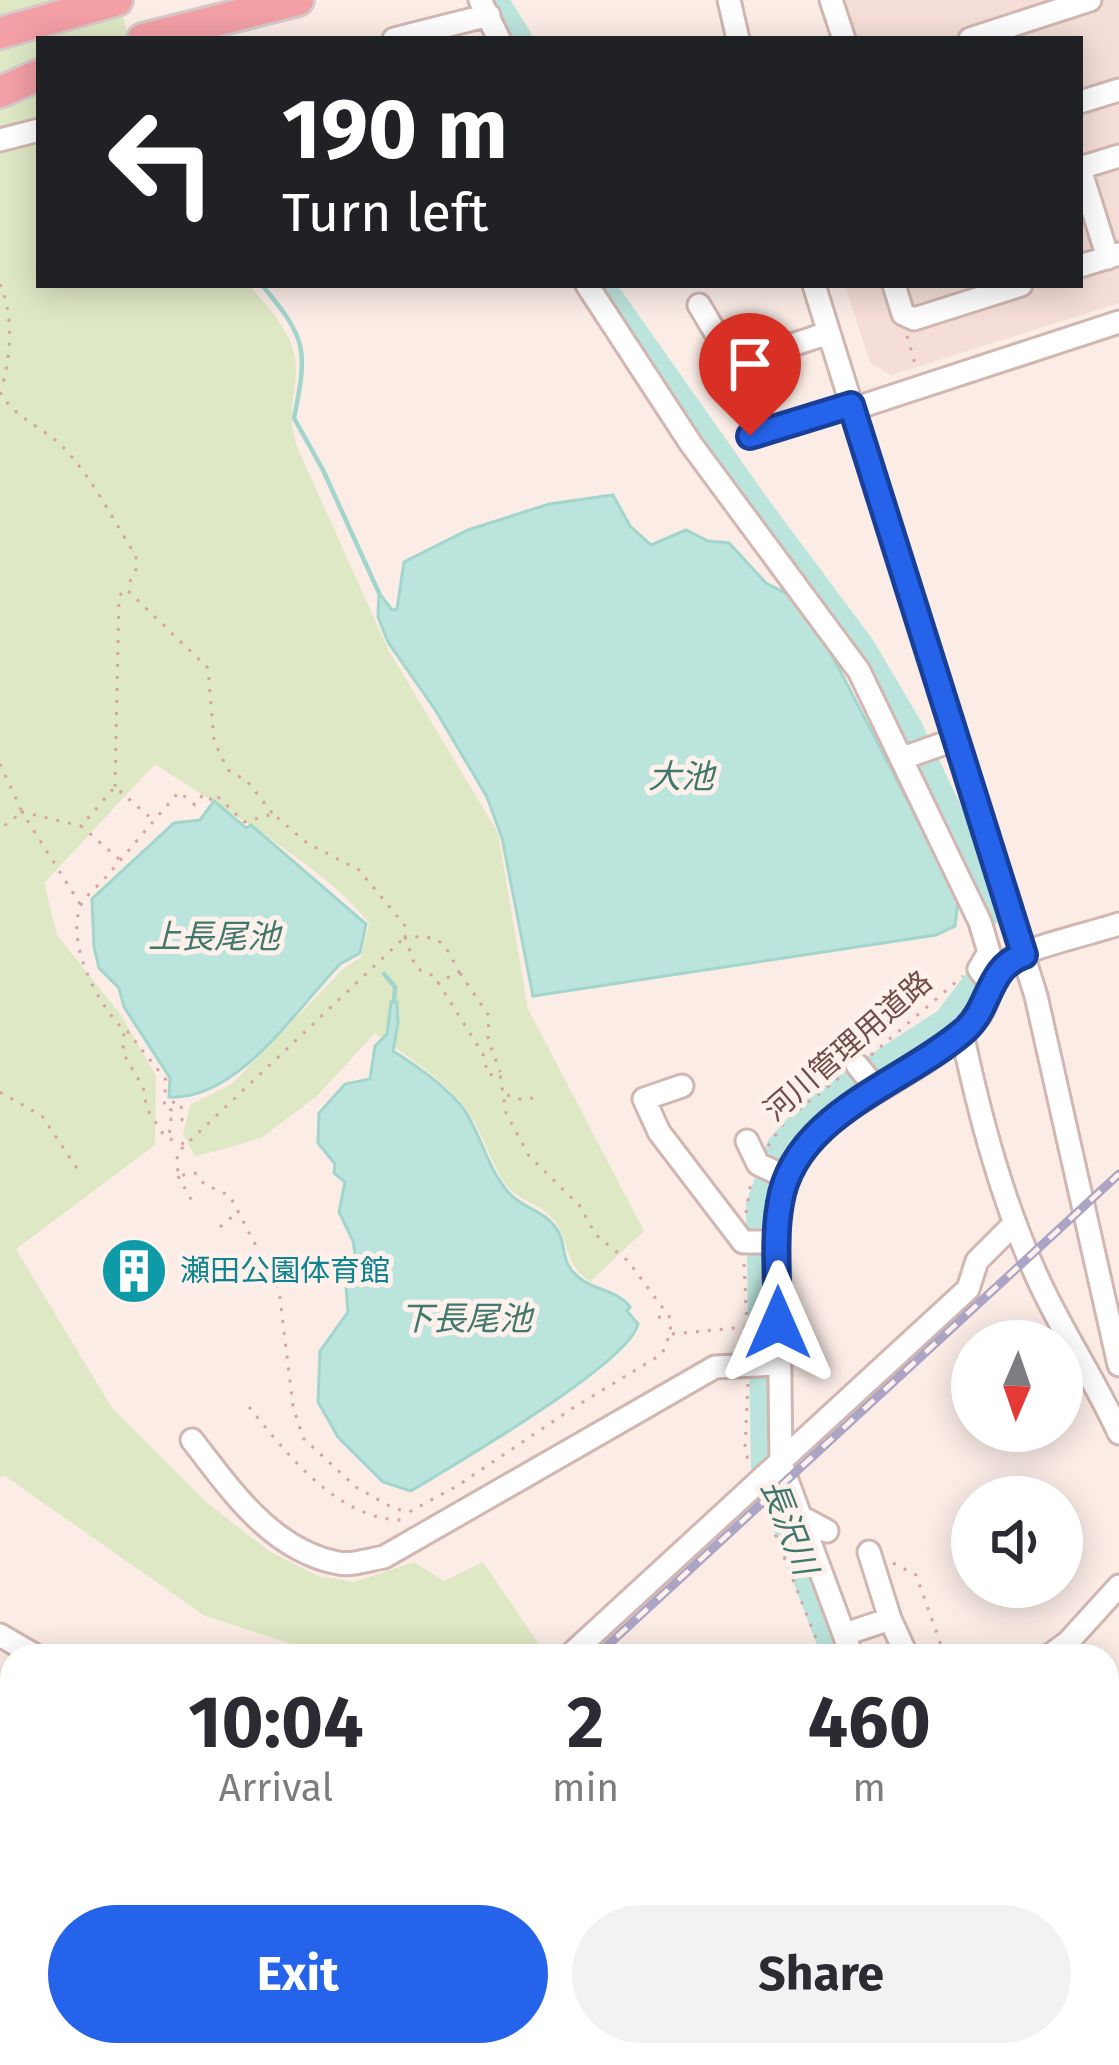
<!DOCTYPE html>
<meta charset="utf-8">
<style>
body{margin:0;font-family:"Fira Sans","Noto Sans JP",sans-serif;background:#f2f2f3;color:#2b2b33;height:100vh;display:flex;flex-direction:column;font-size:45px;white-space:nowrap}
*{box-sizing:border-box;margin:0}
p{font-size:39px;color:#7c7c81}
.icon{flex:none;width:66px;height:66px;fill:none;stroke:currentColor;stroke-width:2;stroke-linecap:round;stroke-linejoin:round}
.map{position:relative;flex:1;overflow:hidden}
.drawer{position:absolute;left:0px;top:1644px;width:1119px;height:423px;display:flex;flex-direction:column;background:#fff;border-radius:36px 36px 0 0;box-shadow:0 6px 30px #0003}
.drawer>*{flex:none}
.guide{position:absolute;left:36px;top:36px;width:1047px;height:252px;border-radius:0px;box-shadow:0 6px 30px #0003;background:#202124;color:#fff;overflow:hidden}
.needle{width:78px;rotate:182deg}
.controls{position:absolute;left:951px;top:1320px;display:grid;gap:24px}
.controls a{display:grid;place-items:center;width:132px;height:132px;border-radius:50%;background:#fff;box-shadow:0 6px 30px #0003;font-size:60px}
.pin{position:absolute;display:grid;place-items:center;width:102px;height:102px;color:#fff;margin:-123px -51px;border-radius:50% 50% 50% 0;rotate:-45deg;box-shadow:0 0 12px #0007}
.pin .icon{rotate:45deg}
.me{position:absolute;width:132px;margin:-66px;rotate:0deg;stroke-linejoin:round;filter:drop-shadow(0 0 9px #0008)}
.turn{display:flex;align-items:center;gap:42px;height:252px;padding:0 48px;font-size:54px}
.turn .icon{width:156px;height:156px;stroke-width:2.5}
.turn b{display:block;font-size:84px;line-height:102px}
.eta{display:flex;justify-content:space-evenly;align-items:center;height:204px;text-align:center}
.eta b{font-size:72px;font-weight:700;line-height:84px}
.action{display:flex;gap:24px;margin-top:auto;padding:24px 48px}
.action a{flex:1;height:138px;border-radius:72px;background:#2563eb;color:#fff;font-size:48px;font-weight:700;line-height:138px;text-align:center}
.action a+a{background:#f2f2f3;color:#2b2b33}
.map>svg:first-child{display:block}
.residential{fill:#f4ded7}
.green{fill:#dfe8c5}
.water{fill:#bbe4dc;stroke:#a2d5cc;stroke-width:3}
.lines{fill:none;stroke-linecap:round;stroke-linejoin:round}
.stream{stroke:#a2d5cc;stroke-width:4.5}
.river{stroke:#bbe4dc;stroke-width:30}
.minor-casing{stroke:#d1b6b1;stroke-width:27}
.highway-casing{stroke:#d5cac9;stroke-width:36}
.path{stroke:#d4a4a2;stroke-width:3;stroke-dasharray:3 9;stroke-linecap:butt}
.minor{stroke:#fff;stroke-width:21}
.highway{stroke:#f29fa5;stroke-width:30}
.rail-casing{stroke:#aba4c4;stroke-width:9}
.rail{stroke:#fef1ec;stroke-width:4.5;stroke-dasharray:14;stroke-linecap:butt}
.highway-bridge-casing{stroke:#d5cac9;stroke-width:36;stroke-linecap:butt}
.highway-bridge{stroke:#f29fa5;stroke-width:30}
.route-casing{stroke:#184099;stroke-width:30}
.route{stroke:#2563eb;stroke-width:21}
.labels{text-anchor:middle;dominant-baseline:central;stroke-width:10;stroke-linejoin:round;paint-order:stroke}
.street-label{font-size:30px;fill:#734d4c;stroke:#fef1ec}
.culture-label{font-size:30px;fill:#0d838f;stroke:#fef1ec;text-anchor:start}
.water-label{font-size:33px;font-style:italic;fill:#40786e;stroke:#fef1ec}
</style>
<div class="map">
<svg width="1119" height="2065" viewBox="0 0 1119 2065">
<rect width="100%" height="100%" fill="#fbece6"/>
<path class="residential" d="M 839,0 L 1119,0 L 1119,303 L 891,375 L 870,363 L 845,285 L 1080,285 L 1080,39 L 851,39 Z"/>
<path class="green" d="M 0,0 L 120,0 L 128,39 L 39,39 L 39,285 L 249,285 C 270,310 296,335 296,369 C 295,403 286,412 297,447 L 389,651 L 498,833 L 528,1009 L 644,1231 L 590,1282 C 562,1262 572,1243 553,1219 C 540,1203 521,1202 508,1187 C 490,1164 484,1135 468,1112 C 445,1079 407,1057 375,1033 L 317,1096 L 261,1138 L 195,1157 L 183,1134 L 190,1105 L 232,1084 L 342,970 L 361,957 L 369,923 C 326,867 216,805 155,764 L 44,883 L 57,935 L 121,1015 L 156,1076 L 155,1145 L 16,1249 L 112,1408 L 206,1502 L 269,1551 L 318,1576 L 354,1582 L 414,1562 L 444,1581 L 483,1562 L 547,1656 L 330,1656 L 205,1616 L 5,1476 L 0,1477 Z"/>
<path class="water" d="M 613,495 L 630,526 L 651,545 L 686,530 L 708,541 L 729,543 L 766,583 L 793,597 L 823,638 L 952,886 L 958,902 L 955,926 L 936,935 L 533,996 L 502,838 L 487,797 L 436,711 L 388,642 L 378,617 L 379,593 L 392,610 L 397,609 L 404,562 L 468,530 L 549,504 Z
M 214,801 L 246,828 L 251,825 L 366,924 L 360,953 L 340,964 C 294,1012 237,1101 169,1097 L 170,1078 L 124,1007 L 119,988 L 99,968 L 94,947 L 92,899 L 174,823 L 200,820 Z
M 391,1002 L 397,1002 L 398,1023 L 393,1051 C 417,1066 448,1087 465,1111 C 482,1137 487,1168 509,1193 C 524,1210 547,1210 559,1233 C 565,1244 562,1257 570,1268 C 585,1291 615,1287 630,1307 L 627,1311 L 638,1324 C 629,1364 453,1465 411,1491 L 383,1482 L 338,1437 L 318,1402 L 320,1351 L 348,1312 L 346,1287 L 358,1274 L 353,1241 L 339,1212 L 345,1182 L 334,1173 L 335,1164 L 318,1143 L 319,1113 L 345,1084 L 370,1079 L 375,1046 L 387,1034 Z"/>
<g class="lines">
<path class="stream" d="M 262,285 C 307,339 308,349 294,418 L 323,470 L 379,593
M 384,974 L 395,987 L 394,1002
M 0,1876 L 12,1887
M 0,2059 L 6,2065"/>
<path class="river" d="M 496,5 L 517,39
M 599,285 L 756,508 L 861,649 L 907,727 L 958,835 L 987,912
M 837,1656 L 766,1466 L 761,1206 L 781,1148 L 809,1117 L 838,1093 L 948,1022 L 976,985"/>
<defs>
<path id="minor" d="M 480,0 L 499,39
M 729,0 L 738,39
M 831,0 L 844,39
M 394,39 L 489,15
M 970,39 L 1090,0
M 1080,102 L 1119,90
M 0,140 L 39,130
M 1080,168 L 1119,156
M 1080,169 L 1108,258
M 1080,266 L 1119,254
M 587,285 L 691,444 L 859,671 L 980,922 L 989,952 L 979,969 L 991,985
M 814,285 L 1036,996 L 1119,1365
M 894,285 L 903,314 L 914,319 L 1021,285
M 699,305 C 708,319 719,343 734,352 C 753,362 807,339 829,333
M 853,409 L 1119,322
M 750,436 L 852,405
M 903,758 L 957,739
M 962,1033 C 980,1117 1002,1201 1038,1279 C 1062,1332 1095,1380 1119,1433
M 857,1065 L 878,1091
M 682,1086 L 644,1099 L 659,1132 L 743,1242 L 778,1242
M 747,1141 L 758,1164 L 788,1178
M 192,1440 C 231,1490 271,1550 338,1563 C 352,1566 371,1559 384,1557 L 715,1367 L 777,1364
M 801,1517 L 827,1531
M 869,1552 L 890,1619
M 845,1634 L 890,1619 L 907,1656
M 0,1635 L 36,1656
M 569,1656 L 968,1289 L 977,1261 L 1015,1223
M 852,1656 L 781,1464 L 778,1215 C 789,1107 914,1090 976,1020 C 991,1004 988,978 1005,963 C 1024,948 1093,933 1119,924
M 1049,1656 L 1068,1642 L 1119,1586
M 0,1856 L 12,1864
M 0,1923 L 12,1911
M 260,2055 L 300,2065
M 652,2055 L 661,2065
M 224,2065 L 232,2055
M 522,2065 L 534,2055
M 779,2065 L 786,2058 L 783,2055
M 891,2065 L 901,2055
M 985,2065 L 994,2055
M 1103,2065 L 1119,2045"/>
<path id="highway" d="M 0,33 L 117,0
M 143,39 L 298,0
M 0,92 L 39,75
M 1107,1978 L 1119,1963
M 1107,2018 L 1119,2004
M 1067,2065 L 1076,2055"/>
</defs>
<use href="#minor" class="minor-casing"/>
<use href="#highway" class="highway-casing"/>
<path class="path" d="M 0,284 C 14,316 11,357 1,390
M 907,336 L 916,367
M 0,392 C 15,419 42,426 63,447 C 92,477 113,520 136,556 L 136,569 L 127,588
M 0,764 L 22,812 L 0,829
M 115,787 L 119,596 L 126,589 L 208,668 L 214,741 L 228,770 L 247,781 L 273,814
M 119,859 L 81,826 L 115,787 L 153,820
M 80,904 L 22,812 L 81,826
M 405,937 L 416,968 L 434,976 L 483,1054 L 488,1075 L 500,1074 L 506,1113 L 529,1156 L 579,1205 L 596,1235 L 628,1261 L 671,1319 L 670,1334 L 662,1354 L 573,1408 L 457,1486 L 409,1512 L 393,1508 L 356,1487 L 303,1438 L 293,1406 L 279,1290 L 230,1196 L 204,1184 L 195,1173 L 178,1176 L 177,1153 Z
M 460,973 L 489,1016 L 488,1039 L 500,1072
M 127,1031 L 166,1080 L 164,1108 L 172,1110 L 171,1102 L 181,1103 L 182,1120 L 171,1119 L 169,1137
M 871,1055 L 963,976
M 0,1092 L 42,1116 L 80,1173
M 507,1095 L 523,1100 L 537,1097
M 184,1144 L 165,1137 L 147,1109 L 143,1087 L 123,1053 L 124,1030 C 98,1005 65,943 81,905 C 85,896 99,885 106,877 C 130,849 154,820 179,792 L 195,805 L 202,796 L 209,801 L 215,794 L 244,822 L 273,814 L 307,843 L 359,870 L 406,927 L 405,937 C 443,936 442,939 459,972 L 437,983
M 768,1146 L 786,1120 L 843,1075
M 178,1176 L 192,1201
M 746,1213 L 751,1181
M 220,1227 L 237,1213
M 744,1264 L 748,1345
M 658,1317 L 669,1318
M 672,1334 L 746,1327
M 748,1384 L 745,1448 L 749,1464
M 249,1407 C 287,1454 340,1523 407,1520
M 762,1501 L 823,1656
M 893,1563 L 916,1575 L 945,1656
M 50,2065 L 51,2055"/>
<use href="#minor" class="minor"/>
<use href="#highway" class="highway"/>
<defs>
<path id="rail" d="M 596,1656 L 1119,1174
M 170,2065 L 181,2055"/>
</defs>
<use href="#rail" class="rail-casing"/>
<use href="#rail" class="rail"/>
<defs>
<path id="highway-bridge" d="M 1035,2065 L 1043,2055"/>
</defs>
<use href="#highway-bridge" class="highway-bridge-casing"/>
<use href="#highway-bridge" class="highway-bridge"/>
</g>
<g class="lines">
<defs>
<path id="route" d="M 750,436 L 851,405 L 1024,955 C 987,967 991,1008 964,1031 C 904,1083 794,1114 780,1203 C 773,1241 778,1284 778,1323"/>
</defs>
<use href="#route" class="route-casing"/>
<use href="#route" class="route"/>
</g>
<defs>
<symbol id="building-disc" viewBox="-11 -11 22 22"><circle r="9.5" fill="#0f9aa8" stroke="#fef1ec"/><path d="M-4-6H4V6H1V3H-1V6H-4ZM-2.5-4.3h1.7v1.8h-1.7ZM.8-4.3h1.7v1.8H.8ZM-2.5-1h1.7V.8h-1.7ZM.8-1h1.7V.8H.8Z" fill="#fff"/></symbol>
</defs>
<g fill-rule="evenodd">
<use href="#building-disc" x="96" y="1233" width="76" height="76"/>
</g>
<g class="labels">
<g class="street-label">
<text transform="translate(848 1046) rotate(-41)">河川管理用道路</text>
</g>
<g class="culture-label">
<text x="180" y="1271">瀬田公園体育館</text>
</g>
<g class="water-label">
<text x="681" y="777">大池</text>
<text x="214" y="937">上長尾池</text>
<text x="466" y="1319">下長尾池</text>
<text transform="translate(789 1527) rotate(69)">長沢川</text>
</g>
</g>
</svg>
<div class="controls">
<a><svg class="needle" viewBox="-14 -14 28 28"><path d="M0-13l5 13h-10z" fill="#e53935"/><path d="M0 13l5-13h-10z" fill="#7c7c81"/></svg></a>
<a><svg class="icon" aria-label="sound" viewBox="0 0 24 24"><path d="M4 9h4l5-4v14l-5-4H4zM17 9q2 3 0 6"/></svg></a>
</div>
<div class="pin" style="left:750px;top:436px;background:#d93025"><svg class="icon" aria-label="arrive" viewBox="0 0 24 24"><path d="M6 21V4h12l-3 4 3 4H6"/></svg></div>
<svg class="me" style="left:778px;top:1323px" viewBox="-20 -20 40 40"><path d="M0-17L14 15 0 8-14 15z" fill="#2563eb" stroke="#fff" stroke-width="4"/></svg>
<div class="guide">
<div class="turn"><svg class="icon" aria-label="left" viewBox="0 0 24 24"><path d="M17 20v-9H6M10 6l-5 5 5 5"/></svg><div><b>190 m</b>Turn left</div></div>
</div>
<section class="drawer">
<div class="eta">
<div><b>10:04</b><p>Arrival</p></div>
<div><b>2</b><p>min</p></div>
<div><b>460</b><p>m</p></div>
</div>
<div class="action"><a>Exit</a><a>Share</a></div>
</section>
</div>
